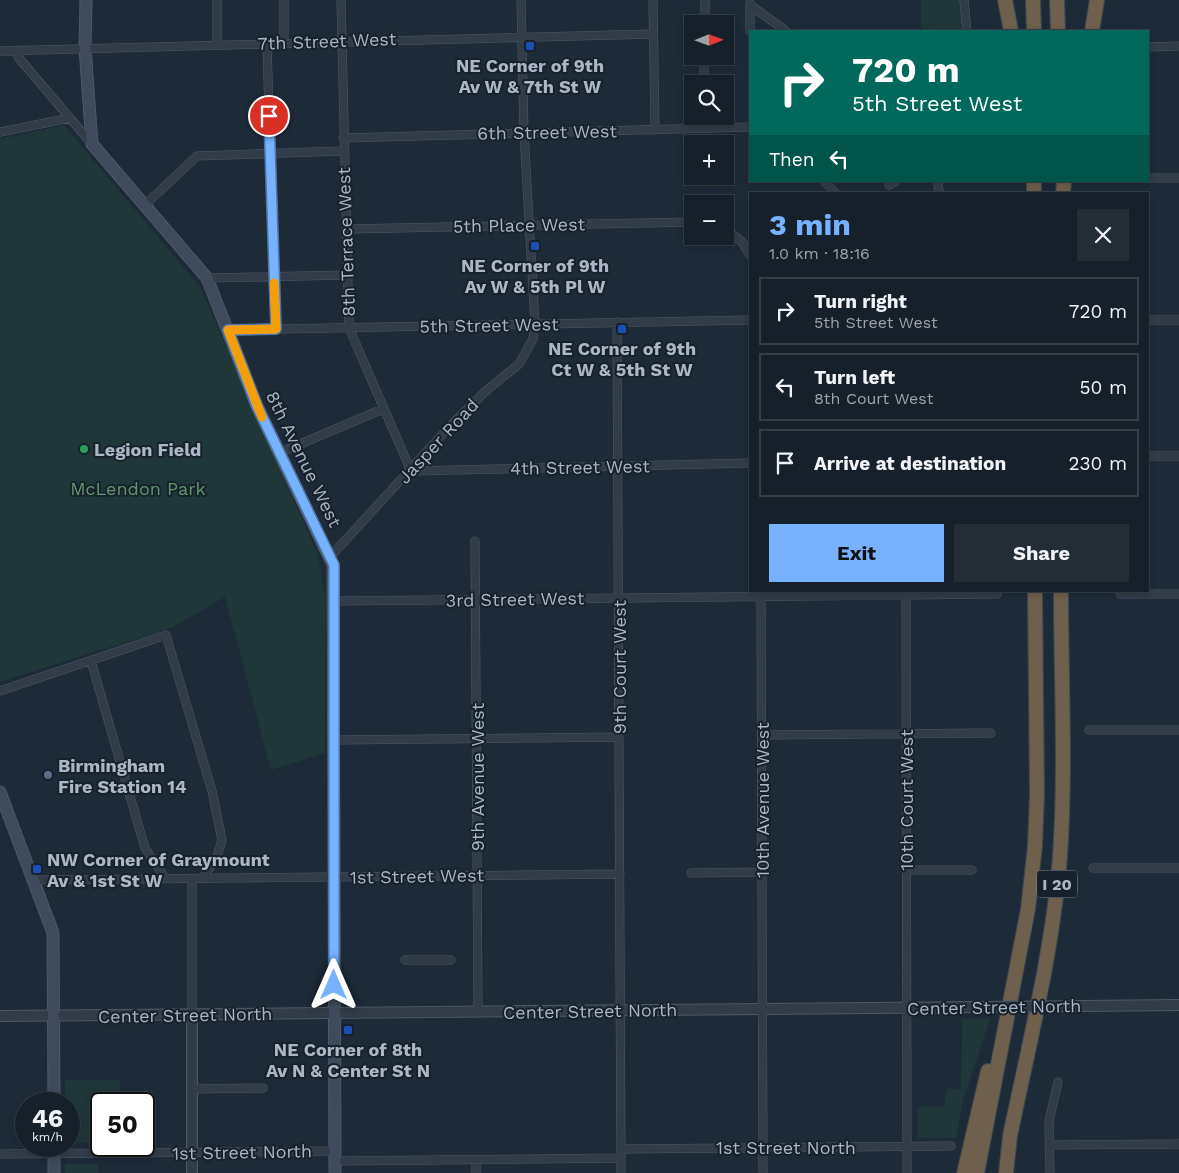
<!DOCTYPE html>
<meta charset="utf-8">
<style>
body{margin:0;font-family:"Work Sans",sans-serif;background:#232d36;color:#f1f3f6;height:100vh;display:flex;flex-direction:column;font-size:19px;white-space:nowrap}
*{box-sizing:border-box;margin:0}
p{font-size:16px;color:#9ea3a8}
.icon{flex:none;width:28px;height:28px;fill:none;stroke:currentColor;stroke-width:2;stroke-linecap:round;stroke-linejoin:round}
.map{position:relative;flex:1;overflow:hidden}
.drawer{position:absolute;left:749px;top:192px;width:400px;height:400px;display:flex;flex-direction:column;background:#16202a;border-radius:0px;box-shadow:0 2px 8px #0003,0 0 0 1px #353e47}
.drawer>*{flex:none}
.guide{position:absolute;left:749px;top:30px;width:400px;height:152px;border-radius:0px;box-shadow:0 2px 8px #0003,0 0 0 1px #353e47;background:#00695c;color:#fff;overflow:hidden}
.needle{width:32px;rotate:89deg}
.fabs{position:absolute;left:684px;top:15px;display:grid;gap:10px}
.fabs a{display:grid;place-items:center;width:50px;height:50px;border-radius:0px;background:#16202a;box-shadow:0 2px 8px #0003,0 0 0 1px #353e47;font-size:25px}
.speed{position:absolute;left:15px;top:1092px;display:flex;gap:10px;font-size:25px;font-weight:700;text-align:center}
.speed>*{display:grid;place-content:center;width:65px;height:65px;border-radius:50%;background:#16202a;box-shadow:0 2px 8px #0003,0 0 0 1px #353e47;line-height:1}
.speed small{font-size:12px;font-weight:400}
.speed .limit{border:2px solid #111;border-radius:8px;background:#fff;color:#111}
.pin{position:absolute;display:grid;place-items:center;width:42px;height:42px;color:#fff;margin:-21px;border:2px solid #fff;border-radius:50%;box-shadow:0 1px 5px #0007}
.me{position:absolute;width:55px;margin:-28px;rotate:0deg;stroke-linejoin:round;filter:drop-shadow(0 0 4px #0008)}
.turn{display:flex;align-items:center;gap:18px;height:105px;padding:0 20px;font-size:22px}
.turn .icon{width:65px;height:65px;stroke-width:2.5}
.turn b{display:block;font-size:35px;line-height:42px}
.then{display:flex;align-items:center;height:48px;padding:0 20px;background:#0003;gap:10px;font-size:19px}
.round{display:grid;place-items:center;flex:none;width:52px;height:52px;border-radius:0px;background:#232d36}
.head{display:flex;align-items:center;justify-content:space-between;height:85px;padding:0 20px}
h1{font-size:30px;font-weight:700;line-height:38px;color:#76b2ff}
.action{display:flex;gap:10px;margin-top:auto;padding:10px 20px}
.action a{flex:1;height:58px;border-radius:0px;background:#76b2ff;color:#111;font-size:20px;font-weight:700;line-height:58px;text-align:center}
.action a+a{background:#232d36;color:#f1f3f6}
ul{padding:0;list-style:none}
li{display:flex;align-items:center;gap:15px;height:68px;margin:0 10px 8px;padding:0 10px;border:2px solid #353e47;border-radius:0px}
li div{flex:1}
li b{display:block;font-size:19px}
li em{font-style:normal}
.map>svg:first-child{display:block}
.green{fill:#1f3739}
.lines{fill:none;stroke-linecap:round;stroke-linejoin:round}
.minor-casing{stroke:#4f5967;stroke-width:9}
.tertiary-casing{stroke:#4f5967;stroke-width:12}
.secondary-casing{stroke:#4f5967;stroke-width:13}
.motorway-casing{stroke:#3c4653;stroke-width:16}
.minor{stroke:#313c48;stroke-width:8}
.tertiary{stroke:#313c48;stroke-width:10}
.secondary{stroke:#3f4b5c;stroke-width:11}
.motorway{stroke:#6f604d;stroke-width:14}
.tertiary-bridge-casing{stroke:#4f5967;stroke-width:12;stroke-linecap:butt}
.tertiary-bridge{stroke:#313c48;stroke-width:10}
.route-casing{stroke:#4d74a6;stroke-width:12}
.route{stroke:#76b2ff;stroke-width:9}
.slow{stroke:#f59e0b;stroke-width:9}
.transit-dot{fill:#1a4fb4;stroke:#17212c;stroke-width:2}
.leisure-dot{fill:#2e9e5b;stroke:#17212c;stroke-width:2}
.service-dot{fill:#5c6f8a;stroke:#17212c;stroke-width:2}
.labels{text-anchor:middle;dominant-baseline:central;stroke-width:4;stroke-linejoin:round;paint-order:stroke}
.shield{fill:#17212c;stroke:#7f8998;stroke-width:1}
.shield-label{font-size:16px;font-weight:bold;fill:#abb6c6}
.street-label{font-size:18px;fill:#abb6c6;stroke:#17212c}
.poi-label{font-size:18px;font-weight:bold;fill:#abb6c6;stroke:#17212c}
.park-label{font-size:18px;fill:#61976b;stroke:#17212c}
</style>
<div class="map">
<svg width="1179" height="1173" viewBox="0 0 1179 1173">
<rect width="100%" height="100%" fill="#1d2a38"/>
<path class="green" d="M 921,0 L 960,0 L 963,31 L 921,31 Z
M 64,125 L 200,287 L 318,555 L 325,596 L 325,753 L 271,770 L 225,597 L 174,627 L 0,682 L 0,139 Z
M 962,1019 L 990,1019 L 963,1101 L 956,1138 L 918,1138 L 918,1107 L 944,1107 L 947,1089 L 961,1089 Z
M 65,1080 L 120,1080 L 120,1104 L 101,1104 L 101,1143 L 69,1143 L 69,1104 L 65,1104 Z
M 98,1164 L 98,1173 L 65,1173 L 65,1164 Z"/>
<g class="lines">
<defs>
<path id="minor" d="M 341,0 L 349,328 L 411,471 L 750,463
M 653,0 L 655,130
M 964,0 L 967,31
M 750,3 L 750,31
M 750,5 L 786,31
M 705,24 L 705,0
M 284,42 L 284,0
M 267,43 L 275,329
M 217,44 L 217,0
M 1148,47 L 1179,46
M 20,50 L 18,57 L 92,144
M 0,51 L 653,34
M 704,81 L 704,56
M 0,132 L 70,118
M 343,138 L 750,127
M 1148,178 L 1179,178
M 824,181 L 836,194
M 939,181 L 938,186 L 940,194
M 889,185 L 896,181
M 145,205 L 197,156 L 344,151
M 725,228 L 742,242 L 750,255
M 346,229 L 692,222
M 207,278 L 348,275
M 1148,320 L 1179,320
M 617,322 L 621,1173
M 228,330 L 750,320
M 279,453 L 383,409
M 1148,456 L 1179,456
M 475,541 L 478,1012
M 331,556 L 449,427 L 487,390 L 519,364 L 533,339 L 535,324 L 524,133 L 521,0
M 761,591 L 763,1173
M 906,593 L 907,1173
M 1120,594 L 1179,594
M 334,601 L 997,594
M 91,661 L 145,848 L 165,878
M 0,691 L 166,635 L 212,791 L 222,840 L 216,859 L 202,878
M 1089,730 L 1179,730
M 762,735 L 991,733
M 334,740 L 619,737
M 1093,868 L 1179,868
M 906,870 L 972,870
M 691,873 L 762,872
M 192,878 L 192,1014
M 34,880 L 620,874
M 405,960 L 451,960
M 192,1089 L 263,1088
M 1049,1145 L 1179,1144
M 621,1149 L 951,1146
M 0,1154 L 335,1151
M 476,1160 L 476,1173
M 335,1161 L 621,1158
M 1050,1173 L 1049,1121 L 1058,1082"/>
<path id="tertiary" d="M 1082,1006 L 1179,1005
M 0,1016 L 979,1007
M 192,1173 L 192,1014"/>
<path id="secondary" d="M 86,0 L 85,48 L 92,144 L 207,278 L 257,406 L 333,565 L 335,1173
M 0,792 L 53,933 L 54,1104
M 54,1146 L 54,1173"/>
<path id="motorway" d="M 1005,0 L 1011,31
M 1033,0 L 1034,31
M 1057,0 L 1058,31
M 1092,31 L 1097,0
M 1034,181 L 1034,194
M 1063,194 L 1064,181
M 964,1173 L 988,1071
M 977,1173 L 1028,909 L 1035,846 L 1037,795 L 1035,591
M 1006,1173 L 1010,1136 C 1029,1044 1053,950 1060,856 C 1066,768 1061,679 1061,591"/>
</defs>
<use href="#minor" class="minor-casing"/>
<use href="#tertiary" class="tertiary-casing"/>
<use href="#secondary" class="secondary-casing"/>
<use href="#motorway" class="motorway-casing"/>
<use href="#minor" class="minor"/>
<use href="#tertiary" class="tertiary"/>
<use href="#secondary" class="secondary"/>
<use href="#motorway" class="motorway"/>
<defs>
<path id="tertiary-bridge" d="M 979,1007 L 1082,1006"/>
</defs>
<use href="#tertiary-bridge" class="tertiary-bridge-casing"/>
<use href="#tertiary-bridge" class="tertiary-bridge"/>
</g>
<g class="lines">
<defs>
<path id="route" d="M 269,116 L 276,329 L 228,330 L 257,406 L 334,565 L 334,985"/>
</defs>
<use href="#route" class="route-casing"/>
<use href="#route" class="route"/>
<path class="slow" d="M 262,417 L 228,330 L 276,329 L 274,283"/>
</g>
<g class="transit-dot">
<rect x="525" y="41" width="10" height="10" rx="2.5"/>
<rect x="530" y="241" width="10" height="10" rx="2.5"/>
<rect x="617" y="324" width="10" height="10" rx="2.5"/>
<rect x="32" y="864" width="10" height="10" rx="2.5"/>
<rect x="343" y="1025" width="10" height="10" rx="2.5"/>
</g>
<circle class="leisure-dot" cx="84" cy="449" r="5"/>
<circle class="service-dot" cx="48" cy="775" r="5"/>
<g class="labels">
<rect class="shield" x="1037" y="870.5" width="40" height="27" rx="4"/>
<g class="shield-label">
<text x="1057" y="884">I 20</text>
</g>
<g class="street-label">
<text transform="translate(327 41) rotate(-2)">7th Street West</text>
<text transform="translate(547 132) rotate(-1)">6th Street West</text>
<text transform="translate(519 225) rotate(-1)">5th Place West</text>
<text transform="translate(346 242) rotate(-92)">8th Terrace West</text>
<text transform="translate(489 325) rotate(-1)">5th Street West</text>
<text transform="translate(438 441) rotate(-47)">Jasper Road</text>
<text transform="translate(304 459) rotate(64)">8th Avenue West</text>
<text transform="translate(580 467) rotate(-1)">4th Street West</text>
<text transform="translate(515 599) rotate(-1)">3rd Street West</text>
<text transform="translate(619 667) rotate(-90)">9th Court West</text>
<text transform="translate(477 777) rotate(-90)">9th Avenue West</text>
<text transform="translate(762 800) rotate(-90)">10th Avenue West</text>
<text transform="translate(906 800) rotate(-90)">10th Court West</text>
<text transform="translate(417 876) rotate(-1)">1st Street West</text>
<text transform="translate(994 1007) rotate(-1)">Center Street North</text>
<text transform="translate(590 1011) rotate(-1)">Center Street North</text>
<text transform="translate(185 1015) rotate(-1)">Center Street North</text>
<text x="786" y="1147">1st Street North</text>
<text transform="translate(242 1152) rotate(-1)">1st Street North</text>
</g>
<g class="poi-label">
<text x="530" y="65">NE Corner of 9th<tspan x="530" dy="21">Av W &amp; 7th St W</tspan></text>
<text x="535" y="265">NE Corner of 9th<tspan x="535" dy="21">Av W &amp; 5th Pl W</tspan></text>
<text x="622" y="348">NE Corner of 9th<tspan x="622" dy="21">Ct W &amp; 5th St W</tspan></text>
<text x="94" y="449" text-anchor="start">Legion Field</text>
<text x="58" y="765" text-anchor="start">Birmingham<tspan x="58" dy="21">Fire Station 14</tspan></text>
<text x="47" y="859" text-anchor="start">NW Corner of Graymount<tspan x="47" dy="21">Av &amp; 1st St W</tspan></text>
<text x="348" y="1049">NE Corner of 8th<tspan x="348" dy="21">Av N &amp; Center St N</tspan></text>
</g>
<g class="park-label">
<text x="138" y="488">McLendon Park</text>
</g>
</g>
</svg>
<div class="fabs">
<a><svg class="needle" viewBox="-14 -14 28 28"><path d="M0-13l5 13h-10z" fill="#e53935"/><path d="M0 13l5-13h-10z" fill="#9ea3a8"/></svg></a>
<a><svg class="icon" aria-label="search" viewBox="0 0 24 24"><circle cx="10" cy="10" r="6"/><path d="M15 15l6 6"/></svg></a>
<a>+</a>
<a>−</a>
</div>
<div class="speed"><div>46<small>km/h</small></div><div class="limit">50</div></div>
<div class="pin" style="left:269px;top:116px;background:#d93025"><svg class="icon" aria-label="arrive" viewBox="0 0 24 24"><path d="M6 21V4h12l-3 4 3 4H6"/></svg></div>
<svg class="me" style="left:334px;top:985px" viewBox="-20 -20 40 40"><path d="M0-17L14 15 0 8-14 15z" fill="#76b2ff" stroke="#fff" stroke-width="4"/></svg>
<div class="guide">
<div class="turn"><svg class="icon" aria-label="right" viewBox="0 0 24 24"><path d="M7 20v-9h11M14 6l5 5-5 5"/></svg><div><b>720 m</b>5th Street West</div></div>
<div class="then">Then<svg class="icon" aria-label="left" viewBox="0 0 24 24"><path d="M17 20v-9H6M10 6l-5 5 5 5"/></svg></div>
</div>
<section class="drawer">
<div class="head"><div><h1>3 min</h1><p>1.0 km · 18:16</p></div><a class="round"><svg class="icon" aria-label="close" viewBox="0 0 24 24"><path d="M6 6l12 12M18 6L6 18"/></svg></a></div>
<ul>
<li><svg class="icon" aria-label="right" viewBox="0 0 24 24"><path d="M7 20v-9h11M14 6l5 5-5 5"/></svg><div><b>Turn right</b><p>5th Street West</p></div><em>720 m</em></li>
<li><svg class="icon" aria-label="left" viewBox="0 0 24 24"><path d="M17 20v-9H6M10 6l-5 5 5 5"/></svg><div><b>Turn left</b><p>8th Court West</p></div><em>50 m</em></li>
<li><svg class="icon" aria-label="arrive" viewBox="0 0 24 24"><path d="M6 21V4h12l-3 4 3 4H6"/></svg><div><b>Arrive at destination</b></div><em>230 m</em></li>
</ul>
<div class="action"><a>Exit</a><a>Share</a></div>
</section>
</div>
